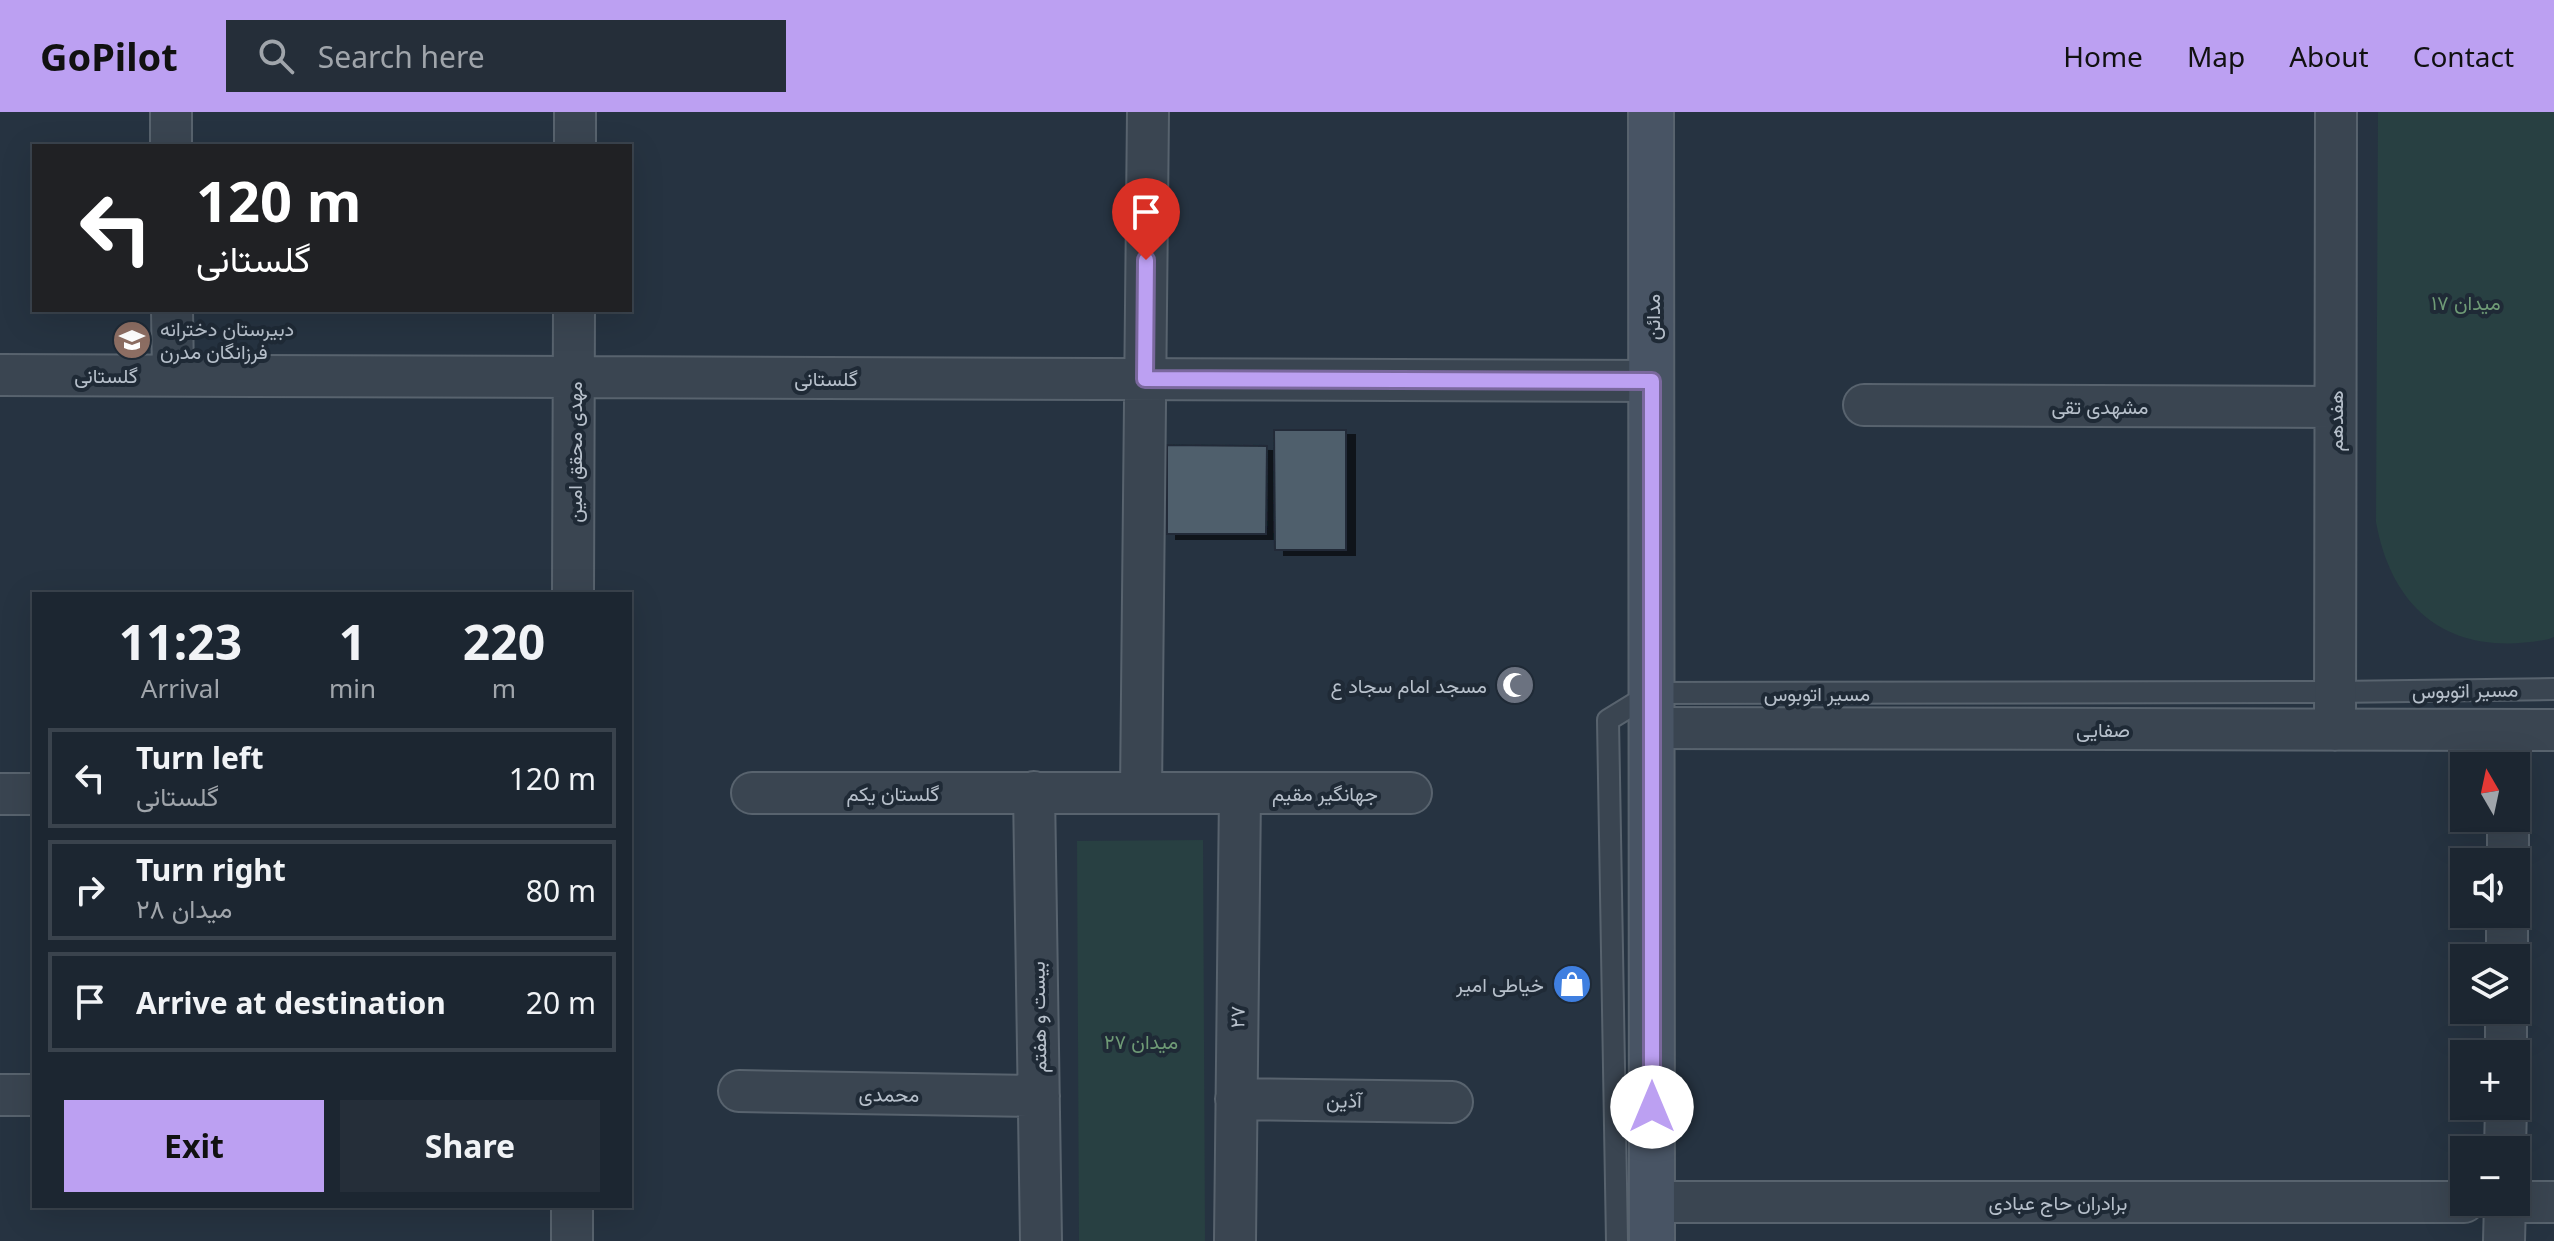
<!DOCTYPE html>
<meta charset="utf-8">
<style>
body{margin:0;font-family:"Noto Sans",Vazirmatn,sans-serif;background:#252e39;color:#f1f3f6;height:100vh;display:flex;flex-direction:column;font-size:30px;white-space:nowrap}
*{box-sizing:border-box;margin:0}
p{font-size:26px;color:#a0a5ab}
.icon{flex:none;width:44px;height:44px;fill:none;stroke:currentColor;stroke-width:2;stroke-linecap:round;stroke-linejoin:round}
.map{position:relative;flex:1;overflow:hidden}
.side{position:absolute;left:32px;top:480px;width:600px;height:616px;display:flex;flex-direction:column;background:#1c2631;border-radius:0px;box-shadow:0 8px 32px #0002,0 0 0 2px #3a434d}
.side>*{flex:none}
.guide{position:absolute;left:32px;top:32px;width:600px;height:168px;border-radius:0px;box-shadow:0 8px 32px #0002,0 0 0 2px #3a434d;background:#202124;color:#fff;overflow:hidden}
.needle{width:52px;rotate:351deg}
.tools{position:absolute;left:2450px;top:640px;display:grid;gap:16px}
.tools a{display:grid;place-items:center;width:80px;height:80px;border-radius:0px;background:#1c2631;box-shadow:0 8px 32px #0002,0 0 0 2px #3a434d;font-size:40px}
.pin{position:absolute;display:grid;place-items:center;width:68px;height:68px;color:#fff;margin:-82px -34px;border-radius:50% 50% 50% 0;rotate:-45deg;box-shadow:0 0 8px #0007}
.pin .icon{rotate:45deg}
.me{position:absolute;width:88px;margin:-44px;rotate:0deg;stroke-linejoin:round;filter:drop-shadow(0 0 6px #0008)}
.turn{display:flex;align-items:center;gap:28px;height:168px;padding:0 32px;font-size:36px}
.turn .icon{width:104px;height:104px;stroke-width:2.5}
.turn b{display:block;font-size:56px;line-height:68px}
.eta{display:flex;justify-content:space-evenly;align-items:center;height:136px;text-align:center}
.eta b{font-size:48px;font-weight:700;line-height:56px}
.primary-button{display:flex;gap:16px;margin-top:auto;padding:16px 32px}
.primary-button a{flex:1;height:92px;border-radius:0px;background:#bca0f2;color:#111;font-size:32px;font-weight:700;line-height:92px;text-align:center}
.primary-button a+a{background:#252e39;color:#f1f3f6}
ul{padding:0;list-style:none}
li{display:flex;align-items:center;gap:24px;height:100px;margin:0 16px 12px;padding:0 16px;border:4px solid #3a434d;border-radius:0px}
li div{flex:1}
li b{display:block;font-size:30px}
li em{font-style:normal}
header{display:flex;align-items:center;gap:48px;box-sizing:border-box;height:112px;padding:0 40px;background:#bca0f2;color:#111}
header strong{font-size:38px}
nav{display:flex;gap:44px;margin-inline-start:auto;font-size:28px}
.search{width:560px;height:72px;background:#252e39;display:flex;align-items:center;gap:20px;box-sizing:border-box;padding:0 28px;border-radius:0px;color:#a0a5ab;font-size:30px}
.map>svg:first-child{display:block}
.green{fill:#284042}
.building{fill:#4f5e6c;stroke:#212c38;stroke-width:2;filter:url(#shadow)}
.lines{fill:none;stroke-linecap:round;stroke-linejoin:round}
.service-casing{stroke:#58636e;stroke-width:24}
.minor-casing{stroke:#58636e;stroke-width:44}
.secondary-casing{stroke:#58636e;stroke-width:48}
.service{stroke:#3a4551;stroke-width:20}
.minor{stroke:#3a4551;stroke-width:40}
.secondary{stroke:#485464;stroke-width:44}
.route-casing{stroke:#7a689d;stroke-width:20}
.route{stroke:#bca0f2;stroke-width:14}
.labels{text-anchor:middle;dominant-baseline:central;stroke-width:8;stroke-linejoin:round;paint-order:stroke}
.park-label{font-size:20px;fill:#6f9b76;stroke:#1f2a36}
.street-label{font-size:20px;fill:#b7c0cb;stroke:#1f2a36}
.poi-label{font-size:20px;fill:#b7c0cb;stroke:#1f2a36;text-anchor:end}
</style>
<header>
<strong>GoPilot</strong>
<div class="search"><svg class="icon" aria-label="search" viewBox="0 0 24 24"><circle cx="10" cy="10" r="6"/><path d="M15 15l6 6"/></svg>Search here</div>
<nav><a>Home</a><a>Map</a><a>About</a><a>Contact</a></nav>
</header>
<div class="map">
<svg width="2554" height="1129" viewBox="0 0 2554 1129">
<defs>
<filter id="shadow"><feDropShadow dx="9" dy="5" stdDeviation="0" flood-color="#0009"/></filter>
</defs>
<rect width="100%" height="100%" fill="#263341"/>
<path class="green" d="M 2378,0 L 2554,0 L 2554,525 L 2549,527 C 2456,546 2393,504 2376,410 Z
M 1203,728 L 1205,1129 L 1079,1129 L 1077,729 Z"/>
<path class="building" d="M 1274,318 L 1346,318 L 1346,438 L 1275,438 Z
M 1167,333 L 1267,334 L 1266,422 L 1167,422 Z"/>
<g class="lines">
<defs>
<path id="service" d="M 1617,1129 L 1608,608 L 1652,581 L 2335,580 L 2554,577"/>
<path id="minor" d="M 171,0 L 171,34
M 575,34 L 575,0
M 172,198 L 173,263
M 0,263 L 1652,269
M 1864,293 L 2335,295
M 573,482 L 574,198
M 1652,616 L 2554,618
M 2335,618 L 2336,0
M 1034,680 L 1041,1129
M 1141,680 L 1148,0
M 752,681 L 1411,681
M 0,682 L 34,682
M 2508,750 L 2508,706
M 2507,846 L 2507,802
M 2506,942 L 2506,898
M 739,979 L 1039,984
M 0,983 L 34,983
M 1236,987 L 1452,990
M 2505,1038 L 2506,994
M 1652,1090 L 2464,1090
M 2516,1090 L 2554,1090
M 572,1129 L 572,1094
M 1235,1129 L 1240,681
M 2504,1129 L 2505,1090"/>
<path id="secondary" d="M 1651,0 L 1652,1129"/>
</defs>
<use href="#service" class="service-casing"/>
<use href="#minor" class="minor-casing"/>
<use href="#secondary" class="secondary-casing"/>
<use href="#service" class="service"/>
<use href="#minor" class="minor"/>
<use href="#secondary" class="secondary"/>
</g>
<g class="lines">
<defs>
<path id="route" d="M 1146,148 L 1145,267 L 1652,269 L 1652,995"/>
</defs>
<use href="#route" class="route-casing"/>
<use href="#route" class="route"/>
</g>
<defs>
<symbol id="school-disc" viewBox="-11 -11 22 22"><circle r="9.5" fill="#8d6e63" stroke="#1f2a36"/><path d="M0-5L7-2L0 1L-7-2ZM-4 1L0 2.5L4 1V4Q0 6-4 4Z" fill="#fff"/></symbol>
<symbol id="mosque-disc" viewBox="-11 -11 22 22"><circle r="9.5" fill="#6b7280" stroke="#1f2a36"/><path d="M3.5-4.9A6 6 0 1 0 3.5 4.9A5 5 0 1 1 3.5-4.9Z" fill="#fff"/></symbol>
<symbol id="shop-disc" viewBox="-11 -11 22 22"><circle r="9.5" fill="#3f7fe0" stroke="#1f2a36"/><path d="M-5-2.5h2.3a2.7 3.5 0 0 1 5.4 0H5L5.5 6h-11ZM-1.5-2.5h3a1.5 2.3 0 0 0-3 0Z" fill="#fff"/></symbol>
</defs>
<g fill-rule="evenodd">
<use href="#school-disc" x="110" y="206" width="44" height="44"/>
<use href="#mosque-disc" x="1493" y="551" width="44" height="44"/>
<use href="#shop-disc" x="1550" y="850" width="44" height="44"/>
</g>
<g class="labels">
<g class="park-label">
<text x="2466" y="190">میدان ۱۷</text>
<text x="1141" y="929">میدان ۲۷</text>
</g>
<g class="street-label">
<text transform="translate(1652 205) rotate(-90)">مدائن</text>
<text x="106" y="263">گلستانی</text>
<text x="826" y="266">گلستانی</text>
<text x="2100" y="294">مشهدی تقی</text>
<text transform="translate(2335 309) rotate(-90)">هفدهم</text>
<text transform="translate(574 340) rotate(-90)">مهدی محقق امین</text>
<text transform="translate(2465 578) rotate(-1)">مسیر اتوبوس</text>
<text x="1817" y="581">مسیر اتوبوس</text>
<text x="2103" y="617">صفایی</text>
<text x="893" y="681">گلستان یکم</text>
<text x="1325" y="681">جهانگیر مقیم</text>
<text transform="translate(1038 905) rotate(-91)">بیست و هفتم</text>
<text transform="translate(1237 905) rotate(-89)">۲۷</text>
<text transform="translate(889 982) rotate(1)">محمدی</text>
<text transform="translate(1344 988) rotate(1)">آذین</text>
<text x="2058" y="1090">برادران حاج عبادی</text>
</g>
<g class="poi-label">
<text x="160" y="216" text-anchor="start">دبیرستان دخترانه<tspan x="160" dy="23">فرزانگان مدرن</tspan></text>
<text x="1487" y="573">مسجد امام سجاد ع</text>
<text x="1544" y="872">خیاطی امیر</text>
</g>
</g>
</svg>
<div class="tools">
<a><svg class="needle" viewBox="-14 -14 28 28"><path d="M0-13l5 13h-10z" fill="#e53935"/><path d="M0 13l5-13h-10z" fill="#a0a5ab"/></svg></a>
<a><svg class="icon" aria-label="sound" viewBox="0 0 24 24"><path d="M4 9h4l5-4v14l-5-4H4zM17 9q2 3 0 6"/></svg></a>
<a><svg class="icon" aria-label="layers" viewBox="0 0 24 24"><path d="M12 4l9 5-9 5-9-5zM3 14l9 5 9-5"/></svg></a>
<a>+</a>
<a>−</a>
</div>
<div class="pin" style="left:1146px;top:148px;background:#d93025"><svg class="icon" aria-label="arrive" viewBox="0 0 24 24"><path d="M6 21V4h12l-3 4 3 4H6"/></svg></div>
<svg class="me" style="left:1652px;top:995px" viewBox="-20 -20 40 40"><circle r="19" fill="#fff"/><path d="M0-13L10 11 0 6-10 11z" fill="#bca0f2"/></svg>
<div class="guide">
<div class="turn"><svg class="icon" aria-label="left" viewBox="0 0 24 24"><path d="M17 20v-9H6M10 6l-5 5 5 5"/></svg><div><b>120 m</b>گلستانی</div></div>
</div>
<section class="side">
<div class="eta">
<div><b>11:23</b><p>Arrival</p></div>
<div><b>1</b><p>min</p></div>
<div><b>220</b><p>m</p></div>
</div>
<ul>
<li><svg class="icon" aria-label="left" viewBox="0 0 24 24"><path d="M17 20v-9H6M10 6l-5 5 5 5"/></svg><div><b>Turn left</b><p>گلستانی</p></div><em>120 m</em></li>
<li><svg class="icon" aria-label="right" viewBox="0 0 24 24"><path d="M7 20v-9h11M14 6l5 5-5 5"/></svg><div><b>Turn right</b><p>میدان ۲۸</p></div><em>80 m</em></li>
<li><svg class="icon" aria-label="arrive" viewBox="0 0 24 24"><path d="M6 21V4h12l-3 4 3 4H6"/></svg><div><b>Arrive at destination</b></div><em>20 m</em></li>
</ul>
<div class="primary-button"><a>Exit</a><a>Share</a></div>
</section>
</div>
